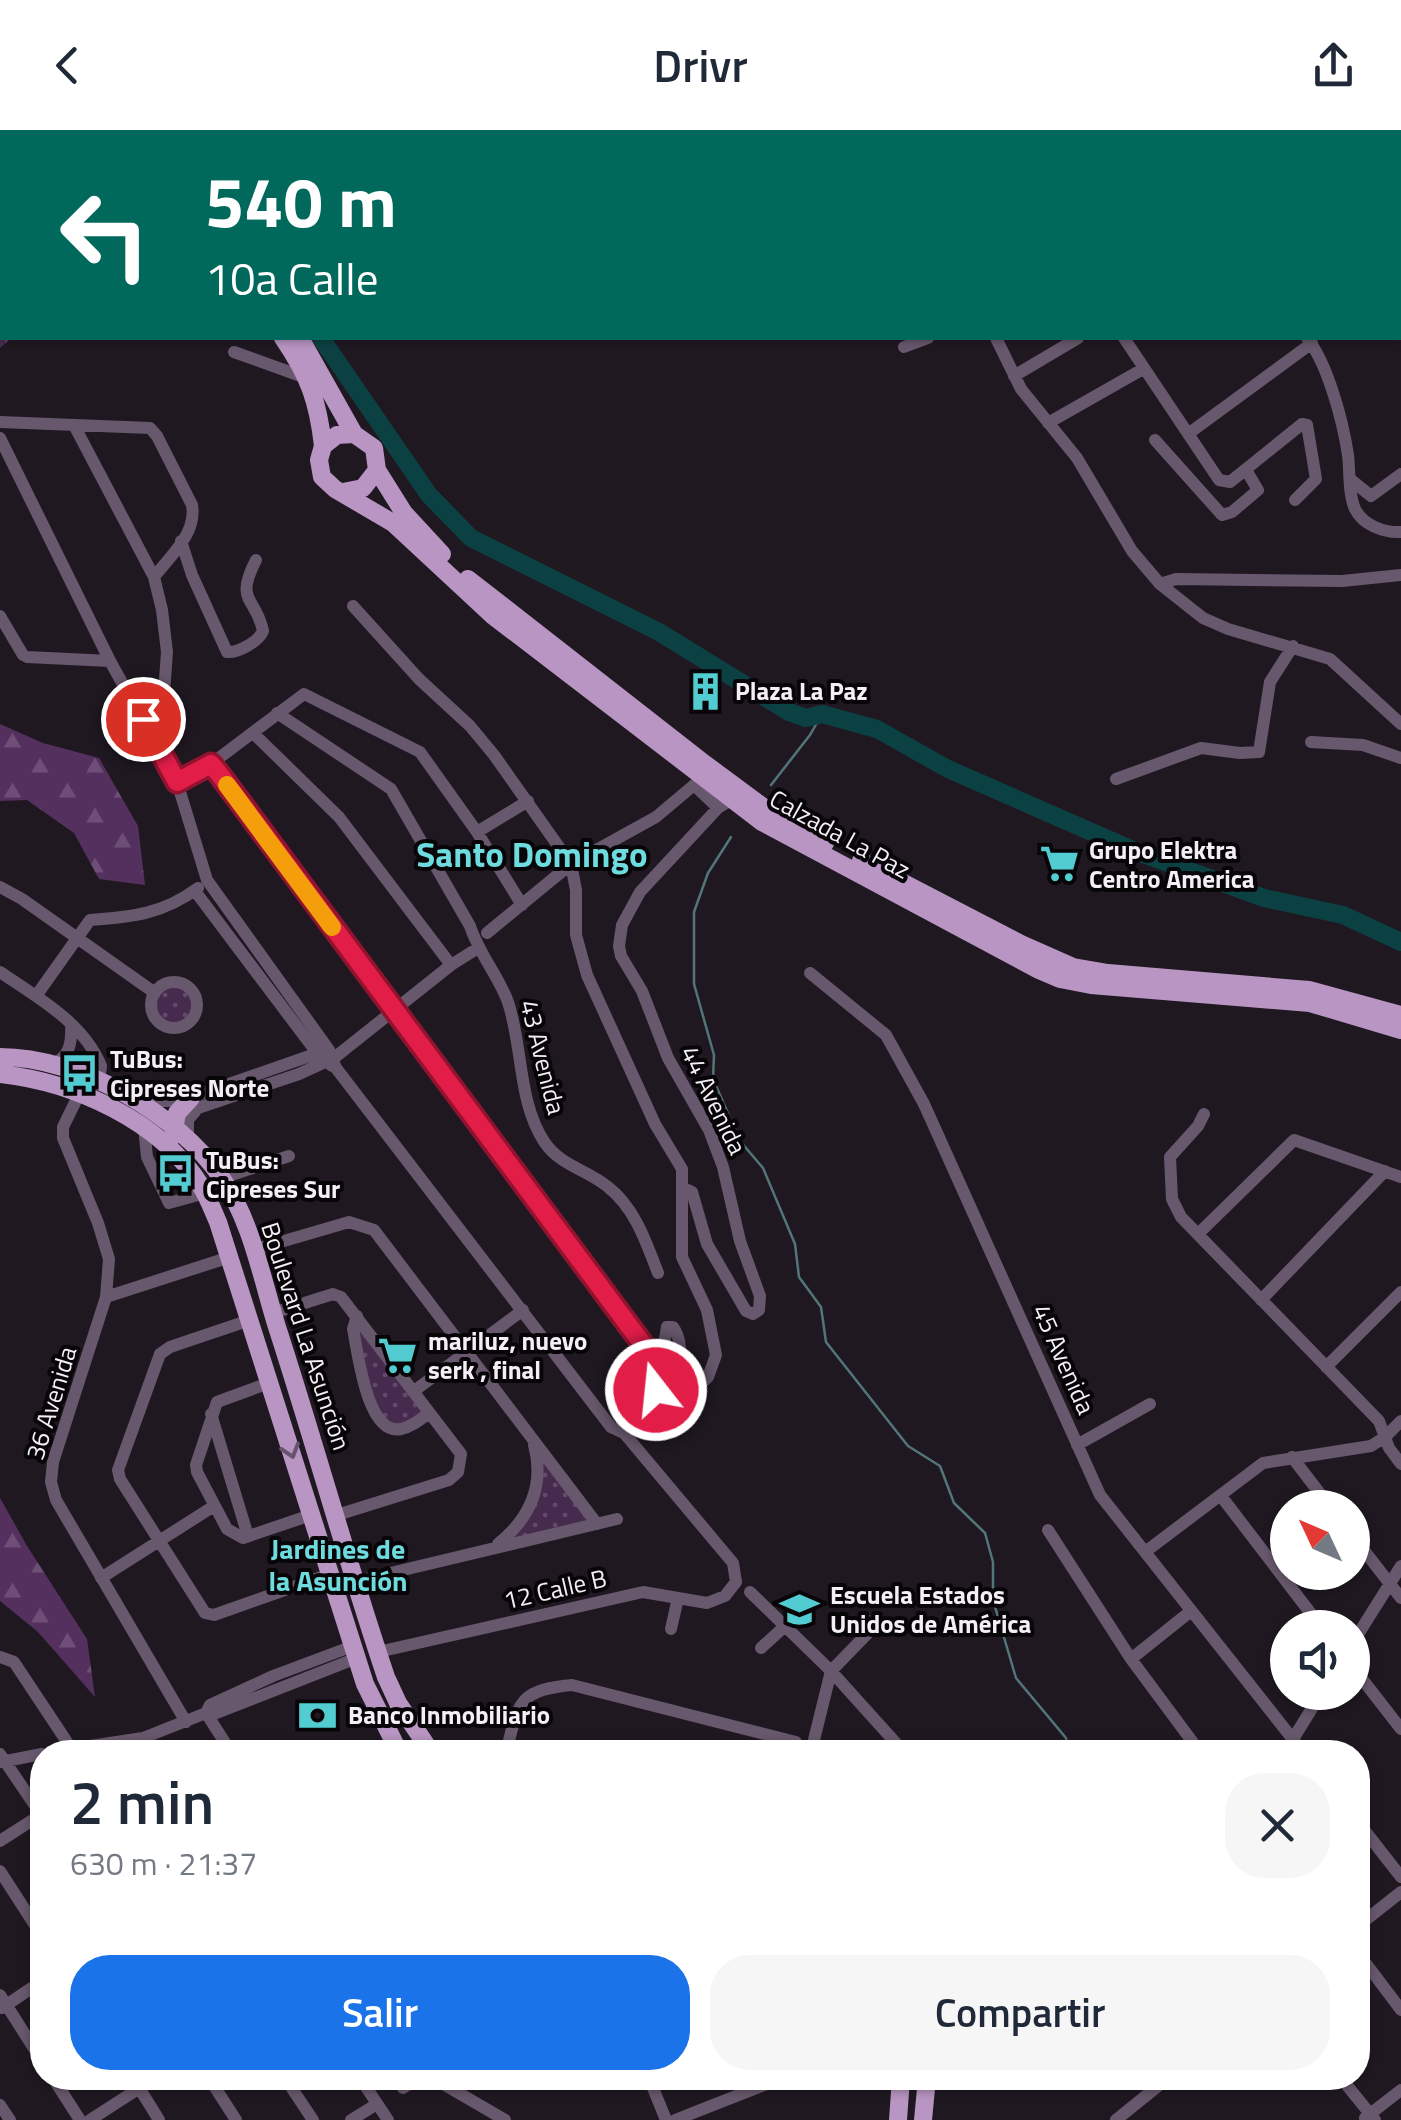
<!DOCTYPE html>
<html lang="es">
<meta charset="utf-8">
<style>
body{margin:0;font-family:"Titillium Web",sans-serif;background:#f6f6f7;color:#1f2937;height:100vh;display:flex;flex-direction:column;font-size:38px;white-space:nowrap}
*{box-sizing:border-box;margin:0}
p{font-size:32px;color:#747a83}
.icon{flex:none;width:55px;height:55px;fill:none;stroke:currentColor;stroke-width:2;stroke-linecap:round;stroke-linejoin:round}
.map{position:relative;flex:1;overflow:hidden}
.details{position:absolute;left:30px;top:1610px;width:1340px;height:350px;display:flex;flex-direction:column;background:#fff;border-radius:40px;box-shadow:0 2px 8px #0004}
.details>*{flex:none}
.top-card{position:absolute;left:0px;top:0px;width:1402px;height:210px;box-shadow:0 2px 8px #0004;background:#00695c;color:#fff;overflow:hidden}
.needle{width:65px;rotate:314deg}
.tools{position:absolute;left:1270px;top:1360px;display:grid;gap:20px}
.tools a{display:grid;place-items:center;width:100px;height:100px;border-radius:50%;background:#fff;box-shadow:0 2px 8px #0004;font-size:50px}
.pin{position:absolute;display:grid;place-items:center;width:85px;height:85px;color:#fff;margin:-42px;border:5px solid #fff;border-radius:50%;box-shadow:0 2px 10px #0007}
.me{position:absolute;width:110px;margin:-55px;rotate:344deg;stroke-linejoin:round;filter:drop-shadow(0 0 8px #0008)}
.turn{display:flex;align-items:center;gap:35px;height:210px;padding:0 40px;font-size:45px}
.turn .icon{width:130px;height:130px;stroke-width:2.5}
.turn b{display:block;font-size:70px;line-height:85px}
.round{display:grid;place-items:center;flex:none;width:105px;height:105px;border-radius:40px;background:#f6f6f7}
.head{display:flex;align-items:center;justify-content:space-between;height:170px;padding:0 40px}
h1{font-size:60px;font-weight:600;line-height:75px}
.cta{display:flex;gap:20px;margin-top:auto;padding:20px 40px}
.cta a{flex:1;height:115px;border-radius:40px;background:#1a73e8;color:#fff;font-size:40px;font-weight:600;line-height:115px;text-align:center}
.cta a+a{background:#f6f6f7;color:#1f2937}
header{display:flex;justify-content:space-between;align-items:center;height:130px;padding:0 40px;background:#fff;font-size:45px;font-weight:600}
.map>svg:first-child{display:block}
.forest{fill:url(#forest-firs)}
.cemetery{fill:url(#cemetery-stones)}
.park{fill:url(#park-dots)}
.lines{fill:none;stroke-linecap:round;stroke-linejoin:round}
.stream{stroke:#527579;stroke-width:2.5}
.river{stroke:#0c4143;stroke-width:18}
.minor{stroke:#68586d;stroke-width:12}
.major{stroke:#b895c2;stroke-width:18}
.oneway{stroke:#68546e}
.route-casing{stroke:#92132f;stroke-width:25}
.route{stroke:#e11d48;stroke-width:18}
.slow{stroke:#f59e0b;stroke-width:18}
.labels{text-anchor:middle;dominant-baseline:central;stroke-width:8;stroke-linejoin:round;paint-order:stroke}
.poi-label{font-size:25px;font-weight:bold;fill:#f4eff6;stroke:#070508;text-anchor:start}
.street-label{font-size:25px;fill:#f4eff6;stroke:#070508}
.neighbourhood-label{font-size:28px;font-weight:bold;fill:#6edbde;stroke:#070508}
.district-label{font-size:35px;font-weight:bold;fill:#6edbde;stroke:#070508}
</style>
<header><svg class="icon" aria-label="back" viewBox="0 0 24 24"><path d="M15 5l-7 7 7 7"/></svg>Drivr<svg class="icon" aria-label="share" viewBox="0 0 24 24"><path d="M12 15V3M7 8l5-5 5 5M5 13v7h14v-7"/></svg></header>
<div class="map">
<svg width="1401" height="1990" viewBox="0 0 1401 1990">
<defs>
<pattern id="forest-firs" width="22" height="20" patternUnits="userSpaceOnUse" patternTransform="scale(2.5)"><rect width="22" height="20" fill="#54305e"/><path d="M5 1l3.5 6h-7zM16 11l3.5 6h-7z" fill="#6d4e76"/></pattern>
<pattern id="cemetery-stones" width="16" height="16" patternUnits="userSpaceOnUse" patternTransform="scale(2.5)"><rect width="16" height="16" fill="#472b4f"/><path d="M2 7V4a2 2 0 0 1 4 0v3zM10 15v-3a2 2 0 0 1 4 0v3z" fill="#624a69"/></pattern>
<pattern id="park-dots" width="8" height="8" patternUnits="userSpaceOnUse" patternTransform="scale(2.5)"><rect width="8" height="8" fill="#472b4f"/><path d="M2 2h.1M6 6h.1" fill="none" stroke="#624a69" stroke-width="1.8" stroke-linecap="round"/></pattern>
</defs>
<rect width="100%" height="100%" fill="#1f1821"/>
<path class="forest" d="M 0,594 L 43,613 L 99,628 L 138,696 L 145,755 L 99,749 L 74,703 L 27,670 L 0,671 Z
M 0,1368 L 27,1416 L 87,1509 L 95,1567 L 38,1502 L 0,1471 Z"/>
<path class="cemetery" d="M 2,0 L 53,0 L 2,2 L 2,208 L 11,208 L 0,218 Z"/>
<path class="park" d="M155 875a18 18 0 1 1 36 0a18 18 0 1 1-36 0Z
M 358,1193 L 426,1282 L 412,1292 L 393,1297 L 376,1283 L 356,1199 Z
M 541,1323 L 591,1392 L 504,1412 C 537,1390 543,1360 541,1323 Z"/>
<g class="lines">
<path class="stream" d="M 771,655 L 810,605 L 822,584
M 731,707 L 708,743 L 694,782 L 694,854 L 714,925 L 713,949 L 740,1011 L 763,1038 L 795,1114 L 799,1147 L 821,1177 L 826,1212 L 908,1316 L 940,1336 L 954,1373 L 985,1403 L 993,1432 L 993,1470 L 1016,1548 L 1066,1608 L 1069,1622"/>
<path class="river" d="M 262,2 L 262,0
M 321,208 L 429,365 L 471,408 L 659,502 L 789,582 L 806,588 L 822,584 L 877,599 L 948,639 L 1135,721 L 1264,768 L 1343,785 L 1401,812"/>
<path class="minor" d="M 850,0 L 852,2
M 1127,0 L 1130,2
M 1279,0 L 1282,2
M 1326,0 L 1329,2
M 824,2 L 825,0
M 983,2 L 986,0
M 1400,60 L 1401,61
M 1400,98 L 1401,99
M 996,208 L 1021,259 L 1077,328 L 1132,421 L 1160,454 L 1203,488 L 1228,499 L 1330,529 L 1401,594
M 1124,208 L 1219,350 L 1230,352 L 1302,294 L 1307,295 L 1316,349 L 1295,370
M 1307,208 C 1328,234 1343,292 1348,325 C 1350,341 1348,363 1355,379 C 1363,395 1384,403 1401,402
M 904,217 L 928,208
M 234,222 L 309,249
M 1014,246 L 1078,208
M 0,292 L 150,298 L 157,306 L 192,375 C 197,404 170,426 154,447
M 1048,293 L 1143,239
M 75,297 L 154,447 L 162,480 L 167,522 L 160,618
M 1188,304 L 1312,213
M 0,308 L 110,531 L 177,652 L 207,750 L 329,920 L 336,938 L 611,1297 L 624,1303 L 733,1433 L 736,1452 L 725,1466 L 707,1473 L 643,1462 L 378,1522
M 1155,310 L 1222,385 L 1232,382 L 1258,360 L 1246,340
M 1350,349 L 1371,366 L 1401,344
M 181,411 L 192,445 L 227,522 C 238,523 258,512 263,501 C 256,466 234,473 256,430
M 1160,454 L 1176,449 L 1342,451 L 1401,445
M 353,476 L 419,549 L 470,596 L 494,625 L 571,734 L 576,760 L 576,805 L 587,845 L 655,994 L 682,1039 L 682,1127 L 707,1180 L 716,1225 L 708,1247 L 695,1260 L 682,1257 C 674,1237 687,1217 673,1197 L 667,1197 L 656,1259 L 626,1285 L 624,1303
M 0,486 L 23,525 L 27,527 L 110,531
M 277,583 L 391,659 L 470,796 C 479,824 498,845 508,872 C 523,917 518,974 545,1013 C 561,1036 588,1040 608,1057 C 635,1078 646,1112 658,1143
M 253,603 L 339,687 L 451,835
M 1311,612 L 1363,615 L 1401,628
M 211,634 L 661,1240
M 1116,649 L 1201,618 L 1240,623 L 1259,622 L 1270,552 L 1293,516
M 177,652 L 211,634 L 304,564 L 420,622 L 477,702 L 522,775
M 477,702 L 528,671
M 0,757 L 22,769 L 155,863
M 195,761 L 317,923 L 332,936
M 487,803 L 571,734 L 656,687 L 694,655 L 718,678
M 0,842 C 37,867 84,893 101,936 L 99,952
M 810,843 L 886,905 L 924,974 L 1100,1365 L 1303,1622
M151 875a23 23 0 1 1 46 0a23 23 0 1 1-46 0Z
M 36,866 L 90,790 C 132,787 163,784 198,758
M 50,935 C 70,928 72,913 71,894
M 87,948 L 63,997 L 63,1008 L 98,1093 L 109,1129 L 106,1167 L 53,1332 L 51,1352 L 56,1370 L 186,1592
M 139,971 L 180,971 L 321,922
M 1204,984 L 1198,996 L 1170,1027 L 1172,1069 L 1181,1087 L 1379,1291 L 1389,1318 L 1401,1334
M 144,997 L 147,1027 L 169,1073 L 205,1063
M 188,1009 L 188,990 L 198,978 L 299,944 L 334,928 L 451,835 L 478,818
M 222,1048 L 289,1026
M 683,1058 L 692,1062 L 707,1114 L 746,1181 L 753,1184 L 759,1180 L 760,1166 L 740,1111 L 723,1037 L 709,1000 L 668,928 L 642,861 L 621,826 L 619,816 L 622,795 L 640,762 L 718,678 L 731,670
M 1198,1104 L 1294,1010 L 1401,1047
M 253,1120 L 349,1092 L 374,1100 L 597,1394
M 106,1167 L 230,1127
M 1261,1170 L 1385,1041
M 273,1183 L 333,1164 L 341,1167 L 461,1324 L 458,1342 L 449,1350 L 337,1385
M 357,1186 L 353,1199 C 358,1223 367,1306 401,1299 C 412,1297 421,1289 429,1283
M 250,1190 L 170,1217 L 160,1224 L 118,1340 L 120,1349 L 205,1483 L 214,1485 L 330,1444
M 1326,1237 L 1401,1162
M 269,1253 L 217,1272 L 196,1335 L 197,1342 L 227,1399 L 243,1408 L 311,1385
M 414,1261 L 523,1180
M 211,1284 L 248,1406
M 1077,1315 L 1150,1274
M 1292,1327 L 1331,1378
M 1221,1366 L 1322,1498
M 1048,1400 L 1131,1529 L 1200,1622
M 1352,1405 L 1401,1468
M 498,1414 C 530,1388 545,1356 534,1315
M 1145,1422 L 1263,1333 L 1371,1316 L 1385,1307 L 1401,1291
M 101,1448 L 214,1376
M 357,1451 L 617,1389
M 750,1462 L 831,1541 L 904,1622
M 671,1499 L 678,1468
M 1352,1514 L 1401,1436
M 761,1518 L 785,1496
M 0,1527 L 14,1532 L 73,1621
M 1131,1529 L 1191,1481
M 1352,1536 L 1401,1599
M 206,1583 L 210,1575 L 273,1546 L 353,1516
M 206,1583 L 231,1622
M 143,1608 L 152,1622
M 50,1622 L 143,1608 L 206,1583 L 214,1584 L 357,1528
M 506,1622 C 519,1574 516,1560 572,1555 L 796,1612
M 811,1622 L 831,1541 L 868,1503 L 868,1491
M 1285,1622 L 1322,1562
M 0,1624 L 42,1686
M 0,1632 L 42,1624
M 1358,1692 L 1401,1747
M 0,1711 L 42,1684
M 0,1741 L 42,1806
M 1358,1796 L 1401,1762
M 1358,1823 L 1401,1880
M 0,1865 L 42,1931
M 2,1878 L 42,1851
M 53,1948 L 80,1990
M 133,1948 L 159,1990
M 209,1948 L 236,1990
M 285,1948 L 313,1990
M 360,1948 L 388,1990
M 433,1948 L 505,1990
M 578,1948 L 586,1948
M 649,1948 L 666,1990
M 1341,1948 L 1375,1990
M 1000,1950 L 1005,1948
M 403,1958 L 419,1948
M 0,1975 L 10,1990
M 1365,1988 L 1401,1960
M 90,1990 L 155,1948
M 351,1990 L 377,1974
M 675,1990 L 782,1948
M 1116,1990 L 1168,1948"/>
<path class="major" d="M 209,2 L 209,0
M 283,208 C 309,246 318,271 323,316
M 300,208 L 354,304
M 377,340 L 404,383 L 442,424
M 343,362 L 363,358 L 377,340 L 374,318 L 354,304 L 337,305 L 323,316 L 319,330 L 322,347 L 335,359 L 393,393 L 492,485 L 762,692 L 1039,840 L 1060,849 L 1091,855 L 1310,873 L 1401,900
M 468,449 L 705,634 L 770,682 L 825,713
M 861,731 L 1021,814 L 1073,837 L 1108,843 L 1309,860 L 1401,885
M 0,927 C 79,927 177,983 221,1047 C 251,1089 262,1149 277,1197 C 315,1314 347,1432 386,1547 L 398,1573 L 431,1622
M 0,944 C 74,952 161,991 201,1056 C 208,1067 213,1081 218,1092 L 365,1554 L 399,1622
M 173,1006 L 177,983 L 191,968
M 898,1990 L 901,1948
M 923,1990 L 927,1948"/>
</g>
<defs><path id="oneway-chevron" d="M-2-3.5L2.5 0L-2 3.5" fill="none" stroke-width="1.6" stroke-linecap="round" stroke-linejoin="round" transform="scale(2.5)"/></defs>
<use class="oneway" href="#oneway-chevron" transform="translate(291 1321) rotate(73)"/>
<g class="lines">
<defs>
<path id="route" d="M 143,589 L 177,652 L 211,634 L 220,645 L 653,1228 L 660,1240 L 656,1260"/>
</defs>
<use href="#route" class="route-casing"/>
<use href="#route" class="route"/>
<path class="slow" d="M 227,655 L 332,797"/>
</g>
<defs>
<symbol id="building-bare" viewBox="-9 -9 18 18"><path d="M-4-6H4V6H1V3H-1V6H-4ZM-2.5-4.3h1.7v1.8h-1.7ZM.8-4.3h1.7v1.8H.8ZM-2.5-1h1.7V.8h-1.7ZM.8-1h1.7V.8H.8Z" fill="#52ccd0" stroke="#070508" stroke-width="2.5" paint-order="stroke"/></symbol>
<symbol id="supermarket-bare" viewBox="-9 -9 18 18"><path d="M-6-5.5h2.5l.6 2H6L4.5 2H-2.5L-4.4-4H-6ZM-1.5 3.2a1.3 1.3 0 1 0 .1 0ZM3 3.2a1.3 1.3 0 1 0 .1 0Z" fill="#52ccd0" stroke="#070508" stroke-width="2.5" paint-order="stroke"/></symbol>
<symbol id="bus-bare" viewBox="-9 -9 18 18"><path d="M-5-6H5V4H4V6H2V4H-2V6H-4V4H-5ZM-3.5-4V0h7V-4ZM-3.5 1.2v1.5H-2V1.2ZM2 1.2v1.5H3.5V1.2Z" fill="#52ccd0" stroke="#070508" stroke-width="2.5" paint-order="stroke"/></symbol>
<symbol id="school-bare" viewBox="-9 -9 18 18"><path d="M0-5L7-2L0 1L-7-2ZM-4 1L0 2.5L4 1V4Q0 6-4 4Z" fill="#52ccd0" stroke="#070508" stroke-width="2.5" paint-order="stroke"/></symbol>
<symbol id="bank-bare" viewBox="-9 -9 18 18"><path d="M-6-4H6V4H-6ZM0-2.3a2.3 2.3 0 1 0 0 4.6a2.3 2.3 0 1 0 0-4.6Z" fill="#52ccd0" stroke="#070508" stroke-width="2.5" paint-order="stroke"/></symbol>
</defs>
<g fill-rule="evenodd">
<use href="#building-bare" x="678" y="534" width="55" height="55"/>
<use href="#supermarket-bare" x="1032" y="706" width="55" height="55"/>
<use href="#bus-bare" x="52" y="916" width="55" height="55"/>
<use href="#bus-bare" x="148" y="1016" width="55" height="55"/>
<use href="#supermarket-bare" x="370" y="1198" width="55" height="55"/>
<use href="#school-bare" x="772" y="1452" width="55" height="55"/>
<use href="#bank-bare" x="290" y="1558" width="55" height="55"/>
</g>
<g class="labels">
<g class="poi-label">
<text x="735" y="561">Plaza La Paz</text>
<text x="1089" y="720">Grupo Elektra<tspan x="1089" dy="29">Centro America</tspan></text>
<text x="110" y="929">TuBus:<tspan x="110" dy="29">Cipreses Norte</tspan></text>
<text x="206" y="1030">TuBus:<tspan x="206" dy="29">Cipreses Sur</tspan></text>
<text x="428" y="1211">mariluz, nuevo<tspan x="428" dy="29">serk , final</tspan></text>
<text x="830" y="1465">Escuela Estados<tspan x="830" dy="29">Unidos de América</tspan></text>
<text x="348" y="1585">Banco Inmobiliario</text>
</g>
<g class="street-label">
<text transform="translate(840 704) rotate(29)">Calzada La Paz</text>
<text transform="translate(543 927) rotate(76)">43 Avenida</text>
<text transform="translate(714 970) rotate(64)">44 Avenida</text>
<text transform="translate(306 1206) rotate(72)">Boulevard La Asunción</text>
<text transform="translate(1064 1229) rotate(66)">45 Avenida</text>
<text transform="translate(51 1273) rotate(-73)">36 Avenida</text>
<text transform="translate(555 1459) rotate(-13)">12 Calle B</text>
</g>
<g class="neighbourhood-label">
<text x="338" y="1418">Jardines de<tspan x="338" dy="32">la Asunción</tspan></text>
</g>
<g class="district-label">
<text x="532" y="724">Santo Domingo</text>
</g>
</g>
</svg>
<div class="tools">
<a><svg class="needle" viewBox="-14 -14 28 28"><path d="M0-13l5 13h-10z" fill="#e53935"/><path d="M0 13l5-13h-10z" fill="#747a83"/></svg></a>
<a><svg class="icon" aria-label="sound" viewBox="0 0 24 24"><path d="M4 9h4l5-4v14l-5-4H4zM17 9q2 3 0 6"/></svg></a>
</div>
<div class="pin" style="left:143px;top:589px;background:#d93025"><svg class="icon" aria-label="arrive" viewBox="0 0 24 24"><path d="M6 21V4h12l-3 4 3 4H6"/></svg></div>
<svg class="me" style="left:656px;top:1260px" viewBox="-20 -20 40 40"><circle r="17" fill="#e11d48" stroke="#fff" stroke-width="3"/><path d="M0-11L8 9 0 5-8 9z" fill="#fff"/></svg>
<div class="top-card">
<div class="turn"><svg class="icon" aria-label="left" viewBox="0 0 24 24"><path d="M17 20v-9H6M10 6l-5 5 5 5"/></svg><div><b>540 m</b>10a Calle</div></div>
</div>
<section class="details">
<div class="head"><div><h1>2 min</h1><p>630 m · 21:37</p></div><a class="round"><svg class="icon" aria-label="close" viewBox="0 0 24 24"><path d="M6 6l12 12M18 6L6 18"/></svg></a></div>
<div class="cta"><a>Salir</a><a>Compartir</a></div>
</section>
</div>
